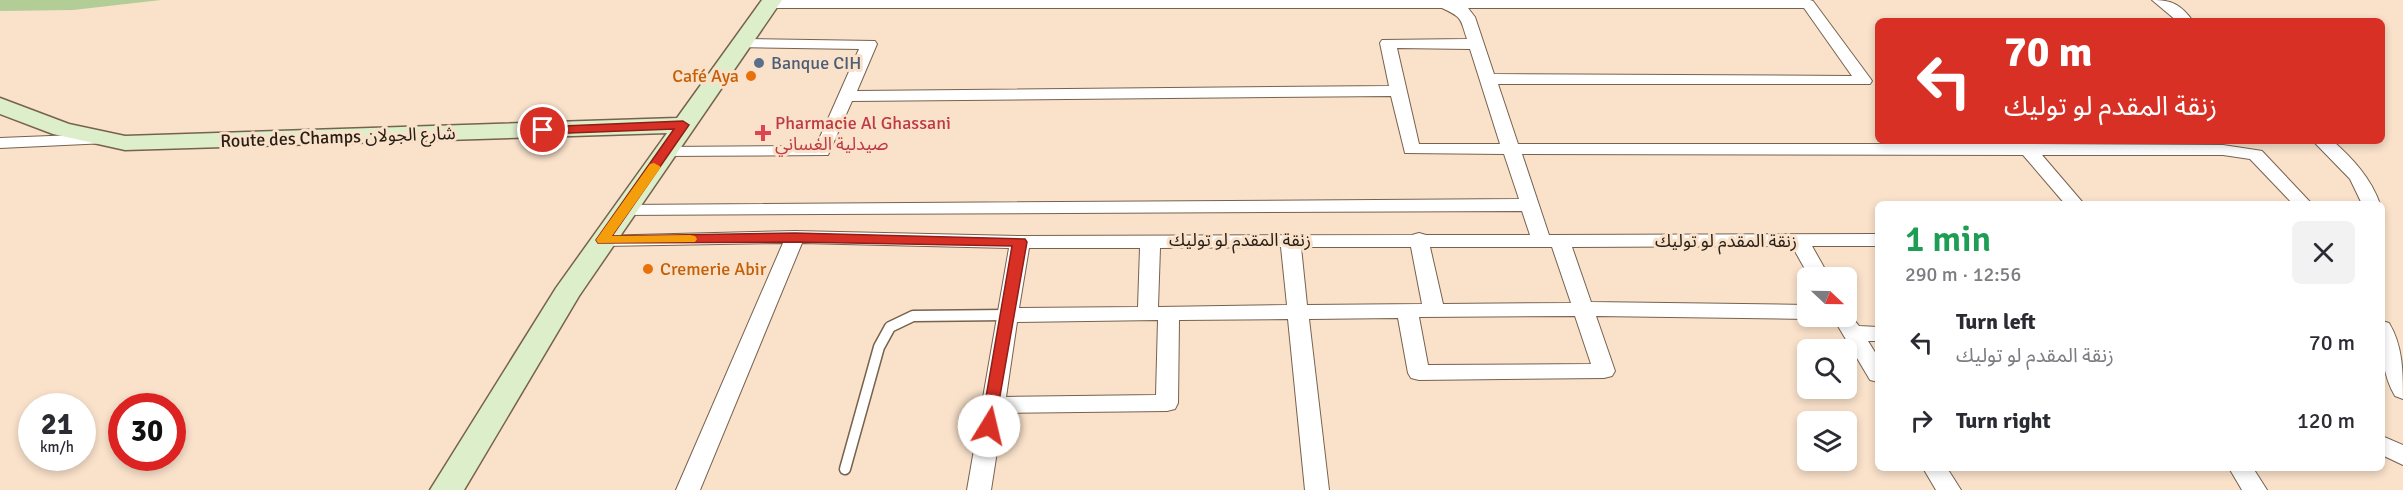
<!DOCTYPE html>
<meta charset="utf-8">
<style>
body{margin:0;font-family:Signika,"Noto Sans Arabic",sans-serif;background:#f2f2f3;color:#2b2b33;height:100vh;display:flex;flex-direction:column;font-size:22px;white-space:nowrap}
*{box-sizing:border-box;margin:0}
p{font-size:20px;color:#7c7c81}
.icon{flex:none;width:33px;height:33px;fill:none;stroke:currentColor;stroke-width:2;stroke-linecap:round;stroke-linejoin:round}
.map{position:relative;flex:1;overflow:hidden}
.panel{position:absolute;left:1875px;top:201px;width:510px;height:270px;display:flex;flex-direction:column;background:#fff;border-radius:9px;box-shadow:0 3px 9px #0003}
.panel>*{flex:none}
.banner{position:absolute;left:1875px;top:18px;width:510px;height:126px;border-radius:9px;box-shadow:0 3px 9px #0003;background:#d93025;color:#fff;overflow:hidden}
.needle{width:39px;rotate:112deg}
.buttons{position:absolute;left:1797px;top:267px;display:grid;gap:12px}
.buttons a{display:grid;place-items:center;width:60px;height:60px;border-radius:9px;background:#fff;box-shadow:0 3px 9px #0003;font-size:30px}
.speed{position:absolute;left:18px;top:393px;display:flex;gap:12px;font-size:30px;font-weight:700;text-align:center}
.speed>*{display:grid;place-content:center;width:78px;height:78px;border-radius:50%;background:#fff;box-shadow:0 3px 9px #0003;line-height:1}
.speed small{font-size:15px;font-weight:400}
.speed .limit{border:9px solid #d22;background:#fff;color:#111}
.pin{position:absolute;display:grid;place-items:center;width:51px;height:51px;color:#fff;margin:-26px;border:3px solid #fff;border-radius:50%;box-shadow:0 2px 6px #0007}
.me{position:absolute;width:66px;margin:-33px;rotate:9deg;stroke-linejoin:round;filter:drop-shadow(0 0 4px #0008)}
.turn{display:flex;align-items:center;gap:21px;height:126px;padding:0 30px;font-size:27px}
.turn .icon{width:78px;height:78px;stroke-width:2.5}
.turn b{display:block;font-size:42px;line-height:51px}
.round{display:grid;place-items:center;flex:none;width:63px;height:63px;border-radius:9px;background:#f2f2f3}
.summary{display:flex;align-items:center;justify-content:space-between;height:102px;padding:0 30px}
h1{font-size:36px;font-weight:600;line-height:45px;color:#1e9e55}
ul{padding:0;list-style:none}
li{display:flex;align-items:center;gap:18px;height:78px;padding:0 30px}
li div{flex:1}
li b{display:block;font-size:22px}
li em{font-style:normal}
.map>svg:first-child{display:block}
.green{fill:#b2cd95}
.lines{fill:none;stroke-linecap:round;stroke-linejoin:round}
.lane-casing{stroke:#77624e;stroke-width:13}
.street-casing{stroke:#77624e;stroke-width:2}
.secondary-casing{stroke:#77624e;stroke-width:3}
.lane{stroke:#fff;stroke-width:10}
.street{fill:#fff;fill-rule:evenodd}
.secondary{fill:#dceeca;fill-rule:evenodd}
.route{fill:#d93025;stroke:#8d1f18;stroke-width:1.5}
.slow{fill:#f59e0b}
.service-dot{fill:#5c6f8a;stroke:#f9e1ca;stroke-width:2}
.food-dot{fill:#e8710a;stroke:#f9e1ca;stroke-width:2}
.health-dot{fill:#e0444e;stroke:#f9e1ca;stroke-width:2}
.labels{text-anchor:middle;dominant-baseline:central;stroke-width:6;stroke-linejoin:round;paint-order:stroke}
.service-label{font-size:18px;fill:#4e5e75;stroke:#f9e1ca;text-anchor:start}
.food-label{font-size:18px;fill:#c56008;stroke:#f9e1ca;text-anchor:end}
.health-label{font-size:18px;fill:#be3a42;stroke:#f9e1ca;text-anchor:start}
.street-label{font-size:18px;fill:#271e15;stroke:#f9e1ca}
</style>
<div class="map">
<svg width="2403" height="490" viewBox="0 0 2403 490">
<rect width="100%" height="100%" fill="#f9e1ca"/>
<path class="green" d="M 0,0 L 161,0 L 73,10 L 0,11 Z"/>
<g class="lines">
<defs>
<path id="lane" d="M 845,469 L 879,347 L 890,327 L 913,316 L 1007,315"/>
<path id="street" d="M 767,0 L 1810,0 L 1813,1 L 1870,78 L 1872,81 L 1870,84 L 1498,84 L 1518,144 L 2016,144 L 2018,141 L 2029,141 L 2033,144 L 2223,145 L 2256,150 L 2262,151 L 2312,204 L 2293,204 L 2250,159 L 2223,155 L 2042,155 L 2084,204 L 2065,204 L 2023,155 L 1522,154 L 1549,235 L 1878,234 L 1878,246 L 1812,246 L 1830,278 L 1810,278 L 1792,246 L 1572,247 L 1591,302 L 1808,305 L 1808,316 L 1815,316 L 1808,319 L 1596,316 L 1615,371 L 1612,376 L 1604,378 L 1419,380 L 1411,378 L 1408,373 L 1398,318 L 1309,319 L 1329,490 L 1305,490 L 1288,319 L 1179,320 L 1178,403 L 1175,409 L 1167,411 L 1003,413 L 991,490 L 967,490 L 1009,248 L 802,243 L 700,490 L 676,490 L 783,243 L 603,246 L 596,244 L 593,240 L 596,236 L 795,231 L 1020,236 L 1412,235 L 1419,233 L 1426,235 L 1530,235 L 1522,211 L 616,215 L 614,211 L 616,207 L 623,205 L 1519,199 L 1504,154 L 1405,153 L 1391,96 L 852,101 L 828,155 L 659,156 L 656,152 L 659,148 L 665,147 L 816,146 L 859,49 L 735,47 L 733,44 L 741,39 L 875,41 L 877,44 L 857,91 L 1389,86 L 1380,43 L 1382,40 L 1467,39 C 1460,18 1463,18 1442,8 L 769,8 L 762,4 ZM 1468,8 L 1804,8 L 1852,76 L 1494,74 L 1475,17 ZM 1397,48 L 1470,49 L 1500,144 L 1419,144 ZM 1281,247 L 1287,305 L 1158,307 L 1160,248 ZM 1301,247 L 1411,247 L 1422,304 L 1307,305 ZM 1430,247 L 1552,247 L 1571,303 L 1443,304 ZM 1029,248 L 1140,248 L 1138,307 L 1019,308 ZM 1575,316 L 1591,364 L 1428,365 L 1419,317 ZM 1158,320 L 1156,395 L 1006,397 L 1017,322 Z
M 2152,0 C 2172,0 2180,4 2193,21 L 2177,21 Z
M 101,134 L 107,135 L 110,139 L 107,143 L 0,148 L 0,138 Z
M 2313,141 L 2333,141 C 2353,159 2371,178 2380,204 L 2362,204 L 2350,179 Z
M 1846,310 L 1859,326 L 1878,327 L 1878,341 L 1868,341 L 1878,357 L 1878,382 L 1870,380 L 1832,316 L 1846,316 Z
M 2382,321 L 2389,323 C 2403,346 2403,372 2403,399 L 2395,396 C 2381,373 2382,347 2382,321 Z
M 2382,436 L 2403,445 L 2403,465 L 2382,455 Z
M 1923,468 L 1947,468 L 1961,490 L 1936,490 Z
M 2229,468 L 2253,468 L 2267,490 L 2242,490 Z"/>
<path id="secondary" d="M 762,0 L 782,0 L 579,296 L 464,490 L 430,490 L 556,288 L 667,133 L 125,150 L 53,134 L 0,114 L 0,98 L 69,124 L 125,136 L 677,118 Z"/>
</defs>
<use href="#lane" class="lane-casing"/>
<use href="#street" class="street-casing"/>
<use href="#secondary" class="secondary-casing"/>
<use href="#lane" class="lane"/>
<use href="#street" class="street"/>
<use href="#secondary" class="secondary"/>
</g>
<path class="route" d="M 683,121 L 689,125 L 612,236 L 795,233 L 1025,239 L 1027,242 L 994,430 L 983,430 L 981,426 L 1012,246 L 795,242 L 598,243 L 596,240 L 674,129 L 543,134 L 539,132 L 539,127 Z"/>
<path class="slow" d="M 654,163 L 661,167 L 612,236 L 690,235 L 695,236 L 697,239 L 695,242 L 598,243 L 596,240 L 598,237 L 650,164 Z"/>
<circle class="service-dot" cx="759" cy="63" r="6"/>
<g class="food-dot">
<circle cx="751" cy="76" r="6"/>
<circle cx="648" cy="269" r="6"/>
</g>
<path class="health-dot" d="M760 124h6v6h6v6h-6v6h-6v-6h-6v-6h6z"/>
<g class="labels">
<g class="service-label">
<text x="771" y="63">Banque CIH</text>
</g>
<g class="food-label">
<text x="739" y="76">Café Aya</text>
<text x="660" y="269" text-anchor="start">Cremerie Abir</text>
</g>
<g class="health-label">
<text x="775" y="123">Pharmacie Al Ghassani<tspan x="775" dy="21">صيدلية الغساني</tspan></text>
</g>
<g class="street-label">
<text transform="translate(338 137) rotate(-2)">Route des Champs شارع الجولان</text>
<text x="1240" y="240">زنقة المقدم لو توليك</text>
<text x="1726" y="241">زنقة المقدم لو توليك</text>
</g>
</g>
</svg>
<div class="buttons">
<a><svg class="needle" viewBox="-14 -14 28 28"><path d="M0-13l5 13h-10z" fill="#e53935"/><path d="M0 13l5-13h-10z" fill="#7c7c81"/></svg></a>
<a><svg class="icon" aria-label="search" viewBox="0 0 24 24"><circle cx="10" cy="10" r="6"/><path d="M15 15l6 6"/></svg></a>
<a><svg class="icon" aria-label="layers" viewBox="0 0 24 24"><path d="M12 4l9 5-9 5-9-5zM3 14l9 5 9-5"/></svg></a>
</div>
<div class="speed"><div>21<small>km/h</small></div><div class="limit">30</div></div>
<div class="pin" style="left:543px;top:130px;background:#d93025"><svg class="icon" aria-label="arrive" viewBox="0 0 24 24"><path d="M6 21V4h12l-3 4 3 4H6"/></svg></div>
<svg class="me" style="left:989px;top:426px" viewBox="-20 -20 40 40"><circle r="19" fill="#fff"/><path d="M0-13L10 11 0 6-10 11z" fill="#d93025"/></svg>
<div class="banner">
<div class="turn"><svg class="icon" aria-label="left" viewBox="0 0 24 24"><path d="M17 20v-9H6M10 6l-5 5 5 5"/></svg><div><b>70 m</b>زنقة المقدم لو توليك</div></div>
</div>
<section class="panel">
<div class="summary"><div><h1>1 min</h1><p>290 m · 12:56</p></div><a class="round"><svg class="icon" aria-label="close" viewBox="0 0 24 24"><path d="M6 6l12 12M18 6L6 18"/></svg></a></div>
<ul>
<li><svg class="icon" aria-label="left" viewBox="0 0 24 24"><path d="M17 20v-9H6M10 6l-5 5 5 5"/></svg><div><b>Turn left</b><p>زنقة المقدم لو توليك</p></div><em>70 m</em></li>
<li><svg class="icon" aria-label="right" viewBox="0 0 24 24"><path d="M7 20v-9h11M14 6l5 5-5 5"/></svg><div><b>Turn right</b></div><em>120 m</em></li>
</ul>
</section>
</div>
